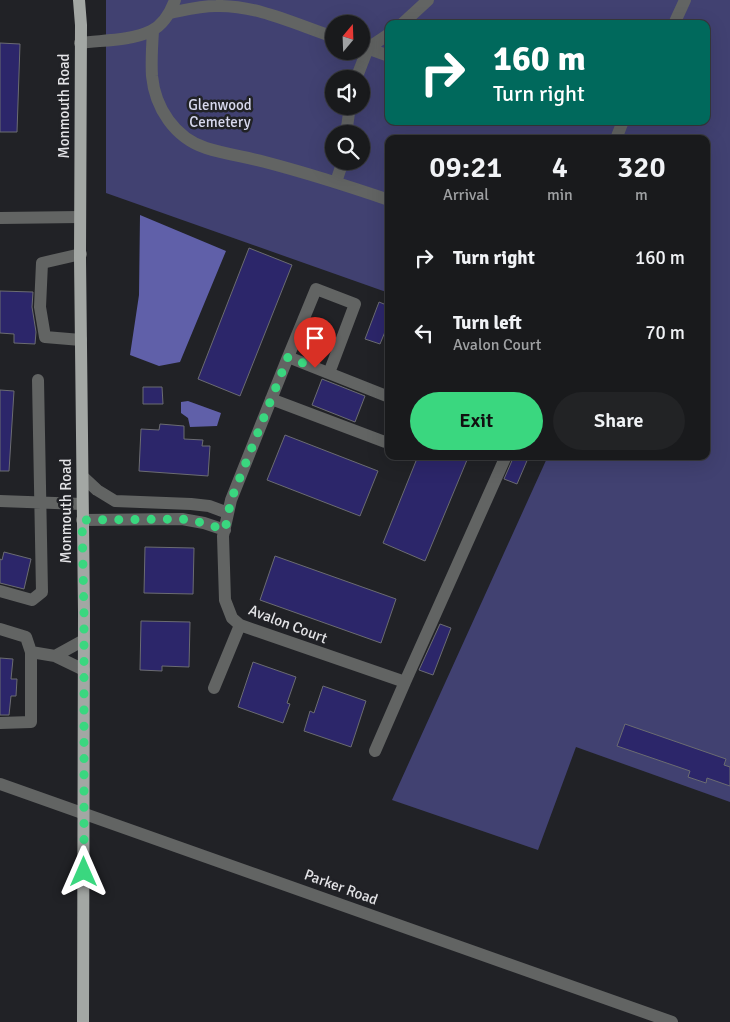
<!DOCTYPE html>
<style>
body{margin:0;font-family:Signika,sans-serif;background:#222325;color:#f1f3f6;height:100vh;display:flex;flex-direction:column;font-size:19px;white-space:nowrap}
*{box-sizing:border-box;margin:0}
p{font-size:16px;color:#9fa1a3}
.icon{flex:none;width:28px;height:28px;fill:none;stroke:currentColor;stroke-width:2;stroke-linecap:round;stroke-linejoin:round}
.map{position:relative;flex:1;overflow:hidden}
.sheet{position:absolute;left:385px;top:135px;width:325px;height:325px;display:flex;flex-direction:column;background:#191a1c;border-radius:10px;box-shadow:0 5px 20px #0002,0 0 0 1px #37383b}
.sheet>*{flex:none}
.top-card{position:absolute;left:385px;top:20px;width:325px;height:105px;border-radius:10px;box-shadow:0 5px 20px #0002,0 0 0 1px #37383b;background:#00695c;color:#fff;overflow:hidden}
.needle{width:32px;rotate:19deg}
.buttons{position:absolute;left:325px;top:15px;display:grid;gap:10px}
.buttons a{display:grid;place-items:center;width:45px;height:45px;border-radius:50%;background:#191a1c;box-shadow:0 5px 20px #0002,0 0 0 1px #37383b;font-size:25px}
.pin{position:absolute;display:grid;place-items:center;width:42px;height:42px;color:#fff;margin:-51px -21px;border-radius:50% 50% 50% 0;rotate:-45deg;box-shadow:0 0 5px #0007}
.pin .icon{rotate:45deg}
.me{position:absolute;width:55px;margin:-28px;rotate:0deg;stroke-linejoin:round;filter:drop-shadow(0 0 4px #0008)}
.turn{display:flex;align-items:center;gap:18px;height:105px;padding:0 25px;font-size:22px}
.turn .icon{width:65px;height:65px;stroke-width:2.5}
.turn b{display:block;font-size:35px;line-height:42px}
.eta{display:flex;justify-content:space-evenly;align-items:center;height:85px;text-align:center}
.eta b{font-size:30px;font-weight:600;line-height:35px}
.button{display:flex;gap:10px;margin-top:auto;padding:10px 25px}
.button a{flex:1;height:58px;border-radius:30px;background:#3ad77f;color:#111;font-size:20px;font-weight:600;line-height:58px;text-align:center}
.button a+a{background:#222325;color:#f1f3f6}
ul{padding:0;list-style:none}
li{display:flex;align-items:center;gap:15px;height:75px;padding:0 25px}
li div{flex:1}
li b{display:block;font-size:19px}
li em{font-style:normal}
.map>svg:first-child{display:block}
.green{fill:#414171;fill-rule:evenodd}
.water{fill:#6060a9}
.building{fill:#2c266a;stroke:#6b6c71}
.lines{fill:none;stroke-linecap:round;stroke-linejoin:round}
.minor{stroke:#626463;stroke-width:12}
.major{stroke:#a3a7a4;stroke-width:12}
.route{stroke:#3ad77f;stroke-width:9;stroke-dasharray:0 16.2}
.labels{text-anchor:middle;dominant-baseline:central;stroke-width:5;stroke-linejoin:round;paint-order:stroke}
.park-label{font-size:15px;fill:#d7d8ed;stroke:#212226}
.street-label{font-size:15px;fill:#e4e4e7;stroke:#212226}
</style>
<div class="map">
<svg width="730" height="1022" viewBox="0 0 730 1022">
<rect width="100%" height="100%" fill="#212226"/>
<path class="green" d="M 106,0 L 730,0 L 730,802 L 576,747 L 538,850 L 392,800 L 548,456 L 706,456 L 706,139 L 389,139 L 389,293 L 106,193 ZM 334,24 L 361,24 L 361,51 L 334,51 ZM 389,24 L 706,24 L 706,121 L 389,121 ZM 334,79 L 361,79 L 361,106 L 334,106 ZM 334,134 L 361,134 L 361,161 L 334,161 Z"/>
<path class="water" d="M 140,215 L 226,251 L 180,362 L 159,366 L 130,355 L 139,295 Z
M 188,401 L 221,413 L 217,426 L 190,427 L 188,418 L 181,413 L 181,402 Z"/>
<path class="building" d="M 0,43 L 20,44 L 17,132 L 0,132 Z
M 249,248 L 292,265 L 240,396 L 198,379 Z
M 0,291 L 33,292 L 32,307 L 36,332 L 35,344 L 14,343 L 14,334 L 0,333 Z
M 379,302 L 389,306 L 389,322 L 380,344 L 365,339 Z
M 322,379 L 365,396 L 355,422 L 312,405 Z
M 143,387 L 162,387 L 163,404 L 143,404 Z
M 0,390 L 14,391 L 9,471 L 0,471 Z
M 160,424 L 184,426 L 184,439 L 203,440 L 202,446 L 210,446 L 208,476 L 139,471 L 141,429 L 159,430 Z
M 285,435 L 378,471 L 360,516 L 267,480 Z
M 418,456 L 457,456 L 467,460 L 425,561 L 383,543 Z
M 514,456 L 529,456 L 517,484 L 504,479 Z
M 145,547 L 194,548 L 193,594 L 144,593 Z
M 4,552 L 31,559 L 24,589 L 0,583 L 0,559 L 2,560 Z
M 275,556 L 396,599 L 381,643 L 260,600 Z
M 141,621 L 190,622 L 189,667 L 162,666 L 162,671 L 140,670 Z
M 440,624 L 451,628 L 433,675 L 419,670 Z
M 0,658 L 13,659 L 11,679 L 17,679 L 16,696 L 11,696 L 9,715 L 0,715 Z
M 253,662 L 296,677 L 287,703 L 290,704 L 283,723 L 238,707 Z
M 323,686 L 366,701 L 351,747 L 304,731 L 310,711 L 314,713 Z
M 625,724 L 726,759 L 724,765 L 730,767 L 730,786 L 707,778 L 706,783 L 688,777 L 690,771 L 617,746 Z"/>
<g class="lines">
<path class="minor" d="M 170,13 C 185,10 200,6 216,6 C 257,5 295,24 334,37
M 402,24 L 428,0
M 674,24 L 685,0
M 153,31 C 152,46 151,61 152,76 C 155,108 175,138 206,148 C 225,154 246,157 265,162 C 307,173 348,186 389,200
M 80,43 C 103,40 130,41 151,31 C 163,25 171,11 175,0
M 364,47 L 389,56
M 356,79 L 368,48 L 389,34
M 346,134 L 350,106
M 616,139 L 623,121
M 336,182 L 343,161
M 0,218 L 80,217
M 81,254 L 42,263 L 40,307 L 45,337 L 81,340
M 288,357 L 316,289 L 355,304 L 329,373
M 389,397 L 288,357 L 231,500 L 223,536 L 225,600 L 232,618 L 240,625 L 405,682 L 506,456
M 271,399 L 385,442 L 389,439
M 83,477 L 97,490 L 115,501 L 191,504 L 209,506 L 228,513
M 0,501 L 82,504
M 82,520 L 182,519 L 204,523 L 225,530
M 0,591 L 32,600 L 42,592 L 38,380
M 0,629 L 26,637 L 31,652 L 55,656 L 84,670
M 55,656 L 84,640
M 214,688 L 240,625
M 0,723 L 31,722 L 31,652
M 375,751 L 405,682
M 0,784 L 672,1022"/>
<path class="major" d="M 79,0 L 81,25 L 80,258 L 84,612 L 83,1022"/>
</g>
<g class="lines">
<path class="route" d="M 84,872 L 84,612 L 82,520 L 182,519 L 204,523 L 225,530 L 231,500 L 288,357 L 315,368"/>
</g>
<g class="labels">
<g class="park-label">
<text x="220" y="105">Glenwood<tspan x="220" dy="17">Cemetery</tspan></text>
</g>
<g class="street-label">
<text transform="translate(64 106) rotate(-90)">Monmouth Road</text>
<text transform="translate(66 511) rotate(-90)">Monmouth Road</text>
<text transform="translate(288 624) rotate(21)">Avalon Court</text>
<text transform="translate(341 887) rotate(20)">Parker Road</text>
</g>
</g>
</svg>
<div class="buttons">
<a><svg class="needle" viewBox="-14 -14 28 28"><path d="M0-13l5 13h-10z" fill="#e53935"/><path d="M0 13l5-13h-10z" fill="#9fa1a3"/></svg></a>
<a><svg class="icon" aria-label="sound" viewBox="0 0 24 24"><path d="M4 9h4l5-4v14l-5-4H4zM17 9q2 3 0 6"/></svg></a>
<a><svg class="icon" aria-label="search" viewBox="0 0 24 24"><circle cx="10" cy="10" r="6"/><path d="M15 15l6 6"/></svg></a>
</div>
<div class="pin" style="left:315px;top:368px;background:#d93025"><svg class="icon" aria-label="arrive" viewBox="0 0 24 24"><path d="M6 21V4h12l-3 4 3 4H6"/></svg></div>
<svg class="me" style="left:84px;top:872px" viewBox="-20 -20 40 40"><path d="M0-17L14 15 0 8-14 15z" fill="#3ad77f" stroke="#fff" stroke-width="4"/></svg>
<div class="top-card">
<div class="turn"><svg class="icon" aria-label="right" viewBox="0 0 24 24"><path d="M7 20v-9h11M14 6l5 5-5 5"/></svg><div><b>160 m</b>Turn right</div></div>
</div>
<section class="sheet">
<div class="eta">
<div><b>09:21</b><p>Arrival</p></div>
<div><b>4</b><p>min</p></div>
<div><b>320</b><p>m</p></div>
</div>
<ul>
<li><svg class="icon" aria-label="right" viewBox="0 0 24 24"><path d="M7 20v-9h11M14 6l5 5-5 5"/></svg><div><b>Turn right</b></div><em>160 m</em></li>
<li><svg class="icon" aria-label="left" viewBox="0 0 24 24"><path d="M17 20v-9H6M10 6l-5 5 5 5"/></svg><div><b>Turn left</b><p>Avalon Court</p></div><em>70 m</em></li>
</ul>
<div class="button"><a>Exit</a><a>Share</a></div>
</section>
</div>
